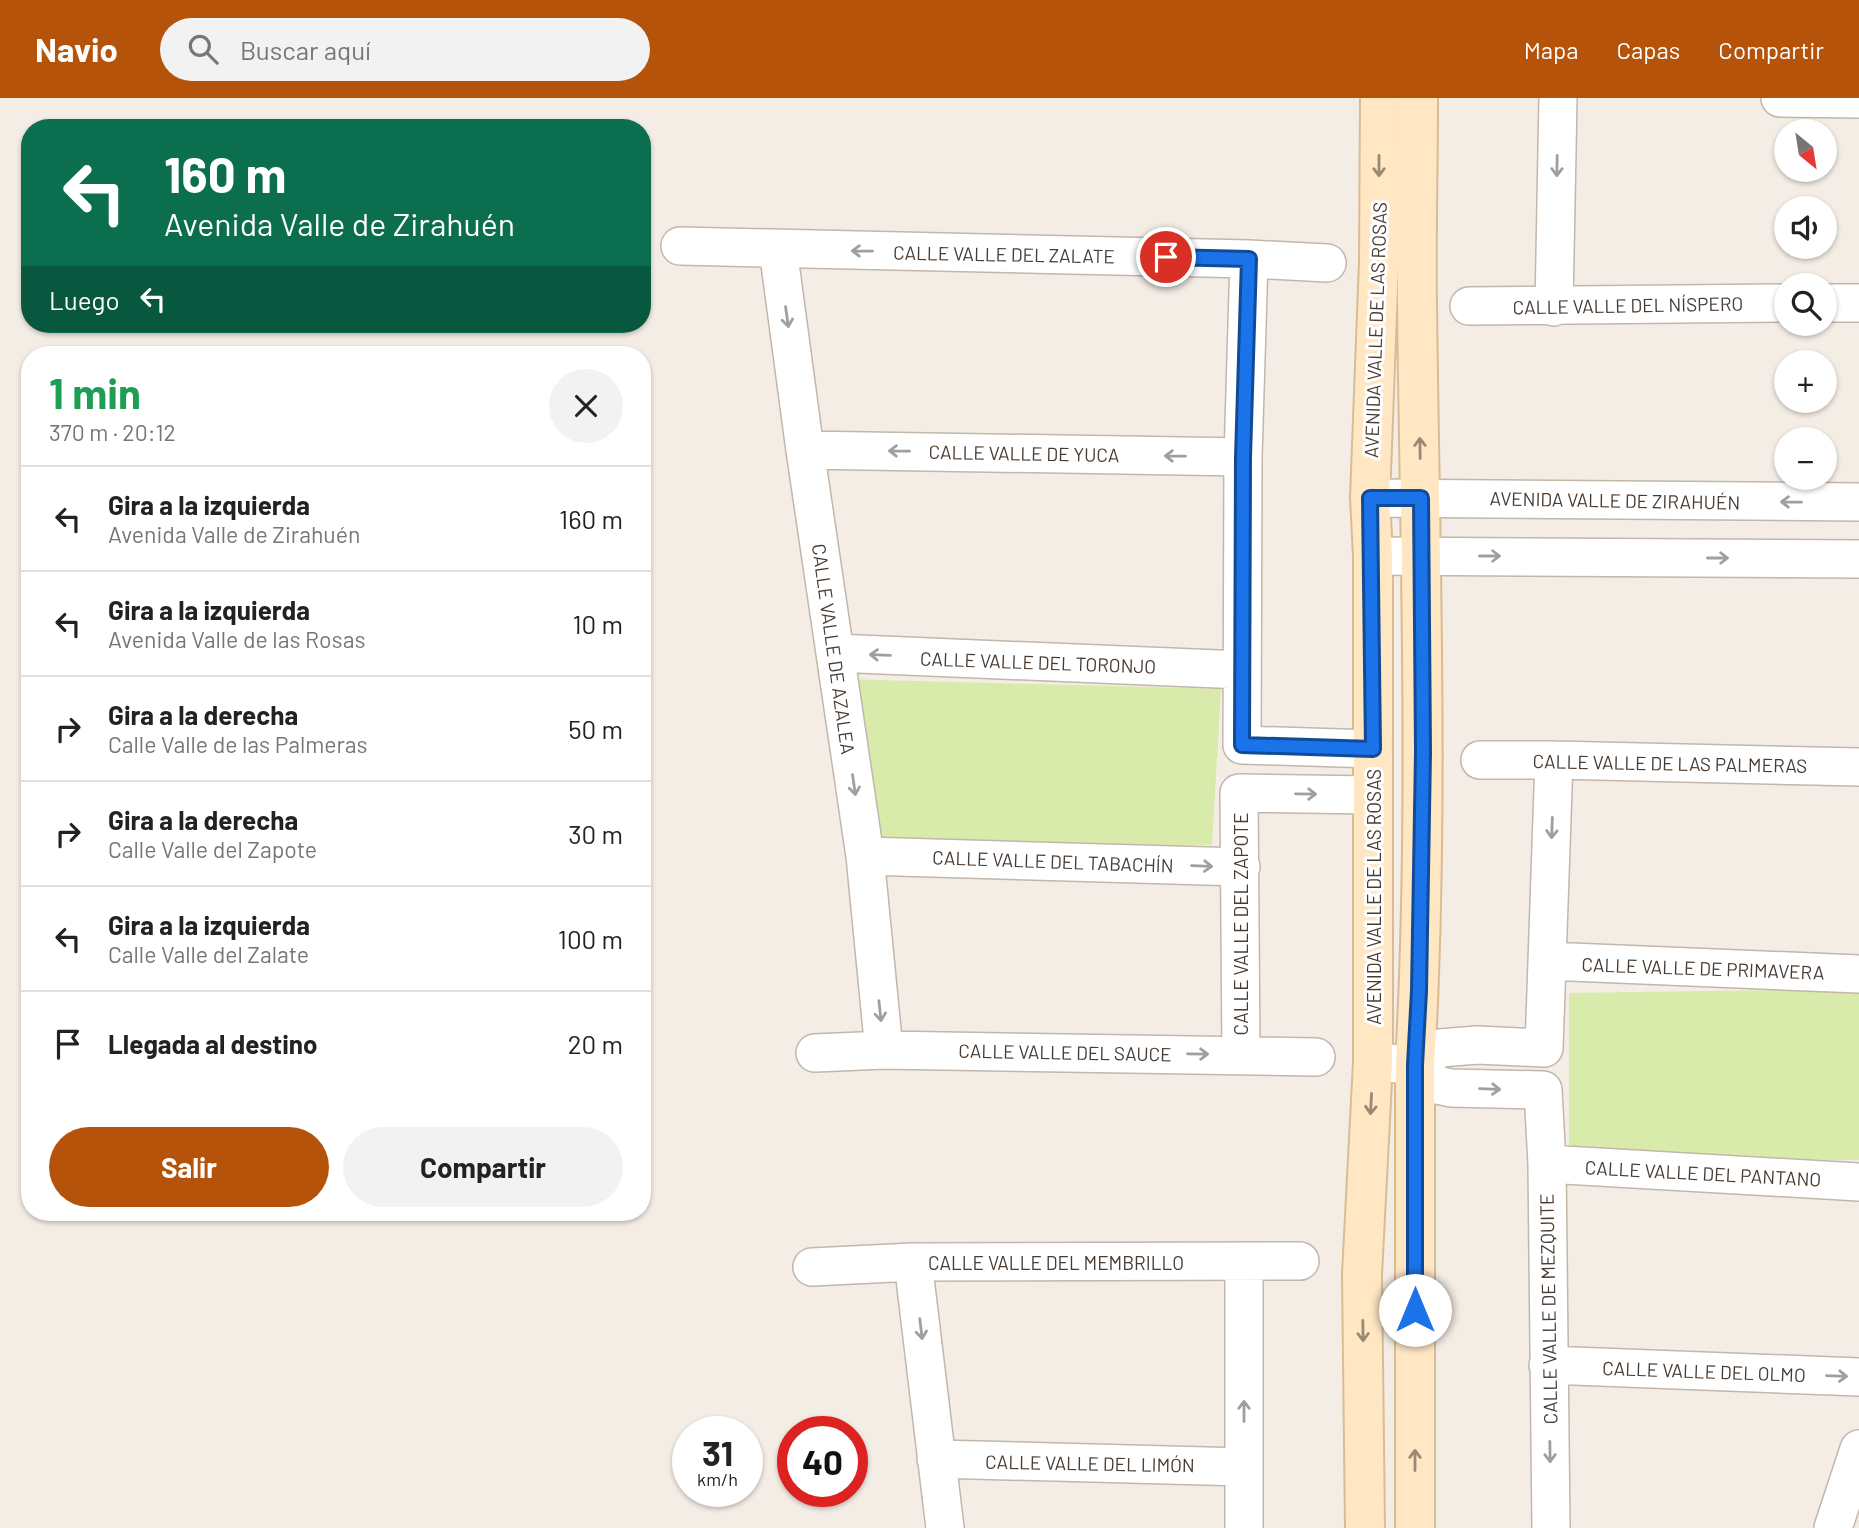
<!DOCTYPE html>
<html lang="es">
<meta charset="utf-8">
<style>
body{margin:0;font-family:Barlow,sans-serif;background:#f2f2f2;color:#222;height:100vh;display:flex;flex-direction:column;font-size:26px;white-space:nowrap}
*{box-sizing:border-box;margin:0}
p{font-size:23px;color:#767676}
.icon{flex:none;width:38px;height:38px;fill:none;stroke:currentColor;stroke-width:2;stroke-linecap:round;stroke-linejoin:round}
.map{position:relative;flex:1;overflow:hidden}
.sheet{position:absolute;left:21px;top:248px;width:630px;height:875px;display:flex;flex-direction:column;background:#fff;border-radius:28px;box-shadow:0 2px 5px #0004}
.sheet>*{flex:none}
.hud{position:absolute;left:21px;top:21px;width:630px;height:214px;border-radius:28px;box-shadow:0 2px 5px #0004;background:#0b6e4f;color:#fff;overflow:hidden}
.needle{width:46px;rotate:150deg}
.controls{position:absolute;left:1774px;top:21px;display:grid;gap:14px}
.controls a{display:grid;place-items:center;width:63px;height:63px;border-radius:50%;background:#fff;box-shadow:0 2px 5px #0004;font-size:35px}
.speed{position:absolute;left:672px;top:1318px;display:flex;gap:14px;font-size:35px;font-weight:700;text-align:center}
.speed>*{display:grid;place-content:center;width:91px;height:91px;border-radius:50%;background:#fff;box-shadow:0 2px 5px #0004;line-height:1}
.speed small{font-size:18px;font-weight:400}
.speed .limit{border:10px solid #d22;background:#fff;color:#111}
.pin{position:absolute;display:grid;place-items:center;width:60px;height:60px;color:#fff;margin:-30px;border:4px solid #fff;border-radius:50%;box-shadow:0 2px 7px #0007}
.me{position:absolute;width:77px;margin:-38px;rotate:0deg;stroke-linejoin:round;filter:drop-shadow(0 0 5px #0008)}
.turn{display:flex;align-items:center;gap:24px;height:147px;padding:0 28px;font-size:32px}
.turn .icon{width:91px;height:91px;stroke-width:2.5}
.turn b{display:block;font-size:49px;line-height:60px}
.then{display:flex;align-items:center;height:66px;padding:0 28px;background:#0003;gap:14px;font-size:26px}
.round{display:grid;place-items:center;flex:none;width:74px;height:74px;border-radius:37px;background:#f2f2f2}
.head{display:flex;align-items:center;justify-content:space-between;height:119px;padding:0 28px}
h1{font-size:42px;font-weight:700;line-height:52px;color:#1e9e55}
.button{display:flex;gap:14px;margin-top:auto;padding:14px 28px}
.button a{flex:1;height:80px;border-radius:42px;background:#b45309;color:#fff;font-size:28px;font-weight:700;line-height:80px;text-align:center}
.button a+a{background:#f2f2f2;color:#222}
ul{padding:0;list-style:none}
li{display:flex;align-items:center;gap:21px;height:105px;padding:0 28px;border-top:2px solid #e0e0e0}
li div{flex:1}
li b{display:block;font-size:26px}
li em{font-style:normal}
header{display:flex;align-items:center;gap:42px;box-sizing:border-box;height:98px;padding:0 35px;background:#b45309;color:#fff}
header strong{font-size:33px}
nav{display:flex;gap:38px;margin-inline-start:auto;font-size:24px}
.search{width:490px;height:63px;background:#f2f2f2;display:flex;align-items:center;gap:18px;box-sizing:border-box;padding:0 24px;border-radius:38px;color:#767676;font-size:26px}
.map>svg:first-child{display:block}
.park{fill:#d8ebab}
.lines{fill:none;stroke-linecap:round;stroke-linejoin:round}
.street-casing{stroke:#c3b6aa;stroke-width:40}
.secondary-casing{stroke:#dabc94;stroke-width:42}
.street{stroke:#fff;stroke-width:37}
.secondary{stroke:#ffe7c4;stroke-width:38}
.oneway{stroke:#9a8975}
.oneway2{stroke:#a39e9a}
.route-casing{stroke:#114b97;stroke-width:18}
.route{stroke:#1a73e8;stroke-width:12}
.labels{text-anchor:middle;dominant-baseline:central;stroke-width:6;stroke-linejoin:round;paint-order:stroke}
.street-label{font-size:19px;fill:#473c34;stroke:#fff}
</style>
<header>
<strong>Navio</strong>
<div class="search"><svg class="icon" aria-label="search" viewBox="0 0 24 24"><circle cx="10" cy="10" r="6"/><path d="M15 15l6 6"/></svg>Buscar aquí</div>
<nav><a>Mapa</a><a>Capas</a><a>Compartir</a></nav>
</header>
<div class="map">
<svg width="1859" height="1430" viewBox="0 0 1859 1430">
<rect width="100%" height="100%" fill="#f4ede5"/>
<path class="park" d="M 841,581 L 1221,591 L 1212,747 L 878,746 Z
M 1859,891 L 1859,1062 L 1569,1059 L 1569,895 Z"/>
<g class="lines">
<defs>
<path id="street" d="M 1780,0 L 1859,1
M 680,148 L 1249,161 L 1327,165
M 778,151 L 805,352 L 865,758 L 884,952
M 1249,161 L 1243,359 L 1242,647 L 1373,651
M 1825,205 L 1859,205
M 1469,208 L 1787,205
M 1554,209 L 1558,0
M 805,352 L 1243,359
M 1370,400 L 1859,404
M 1373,458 L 1859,461
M 835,555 L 1242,572
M 1480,662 L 1554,662 L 1859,669
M 865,758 L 1241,769
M 1547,863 L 1859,876
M 815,955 L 884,952 L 1316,959
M 1241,957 L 1239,695 L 1372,697
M 1373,964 L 1415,967 L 1437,987 L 1451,990 L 1543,992 L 1547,1066 L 1551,1430
M 1415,967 L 1440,950 L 1477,947 L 1544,950 L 1554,662
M 1547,1066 L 1859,1084
M 913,1164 L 945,1430
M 812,1169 L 913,1164 L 1300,1163
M 1548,1267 L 1859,1279
M 936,1361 L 1244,1369
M 1244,1430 L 1244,1164
M 1833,1430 L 1859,1351"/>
<path id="secondary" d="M 1365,1430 L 1362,1176 L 1373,964 L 1373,458 L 1370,400 L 1379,163 L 1380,0
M 1415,1430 L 1415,967 C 1429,714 1420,460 1417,206 C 1416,137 1418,69 1418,0"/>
</defs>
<use href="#street" class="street-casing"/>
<use href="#secondary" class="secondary-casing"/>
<use href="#street" class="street"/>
<use href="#secondary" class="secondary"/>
</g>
<defs><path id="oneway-shaft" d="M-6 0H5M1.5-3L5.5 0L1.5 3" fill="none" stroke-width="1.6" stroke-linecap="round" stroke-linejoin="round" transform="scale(1.75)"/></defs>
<g class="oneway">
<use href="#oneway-shaft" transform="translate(1379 68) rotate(90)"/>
<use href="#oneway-shaft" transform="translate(1420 350) rotate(-91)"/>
<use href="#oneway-shaft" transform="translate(1371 1006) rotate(93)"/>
<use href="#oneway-shaft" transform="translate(1363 1233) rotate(89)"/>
<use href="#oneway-shaft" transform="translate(1415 1362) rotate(-90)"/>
</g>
<g class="oneway2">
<use href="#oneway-shaft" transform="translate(1557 68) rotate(91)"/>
<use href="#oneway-shaft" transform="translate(862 153) rotate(-179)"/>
<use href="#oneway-shaft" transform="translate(787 219) rotate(82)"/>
<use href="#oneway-shaft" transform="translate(899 353) rotate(-179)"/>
<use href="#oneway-shaft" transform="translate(1175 358) rotate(-179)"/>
<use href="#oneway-shaft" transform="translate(1791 404) rotate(-179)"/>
<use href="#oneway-shaft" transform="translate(1490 458)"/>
<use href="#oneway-shaft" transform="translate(1718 460)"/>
<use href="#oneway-shaft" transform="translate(880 557) rotate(-178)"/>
<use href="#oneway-shaft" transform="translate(854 687) rotate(82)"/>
<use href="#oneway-shaft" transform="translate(1306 696) rotate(1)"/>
<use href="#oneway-shaft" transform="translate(1552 730) rotate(92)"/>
<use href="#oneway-shaft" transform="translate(1202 768) rotate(2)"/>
<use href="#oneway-shaft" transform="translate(880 913) rotate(84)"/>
<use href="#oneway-shaft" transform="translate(1198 956) rotate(1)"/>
<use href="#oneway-shaft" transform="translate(1490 991) rotate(2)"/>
<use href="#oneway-shaft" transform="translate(921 1231) rotate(83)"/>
<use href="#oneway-shaft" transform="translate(1837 1278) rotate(2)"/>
<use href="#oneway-shaft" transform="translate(1244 1313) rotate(-90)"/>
<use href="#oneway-shaft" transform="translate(1550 1354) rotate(89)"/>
</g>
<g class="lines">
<defs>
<path id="route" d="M 1166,159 L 1249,161 L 1243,359 L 1242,647 L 1373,651 L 1370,400 L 1421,400 L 1423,654 L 1419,893 L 1415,967 L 1415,1212"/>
</defs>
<use href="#route" class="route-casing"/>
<use href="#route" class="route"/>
</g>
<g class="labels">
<g class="street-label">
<text transform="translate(1004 156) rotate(1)">CALLE VALLE DEL ZALATE</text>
<text transform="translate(1628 207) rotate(-1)">CALLE VALLE DEL NÍSPERO</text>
<text transform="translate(1375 232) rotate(-88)">AVENIDA VALLE DE LAS ROSAS</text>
<text transform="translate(1024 355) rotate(1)">CALLE VALLE DE YUCA</text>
<text transform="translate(1615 402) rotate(1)">AVENIDA VALLE DE ZIRAHUÉN</text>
<text transform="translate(834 551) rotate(82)">CALLE VALLE DE AZALEA</text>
<text transform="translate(1038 564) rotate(2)">CALLE VALLE DEL TORONJO</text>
<text transform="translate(1670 665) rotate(1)">CALLE VALLE DE LAS PALMERAS</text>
<text transform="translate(1053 763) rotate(2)">CALLE VALLE DEL TABACHÍN</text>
<text transform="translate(1373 799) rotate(-90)">AVENIDA VALLE DE LAS ROSAS</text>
<text transform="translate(1240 826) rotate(-90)">CALLE VALLE DEL ZAPOTE</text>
<text transform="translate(1703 870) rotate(2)">CALLE VALLE DE PRIMAVERA</text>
<text transform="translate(1065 954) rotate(1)">CALLE VALLE DEL SAUCE</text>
<text transform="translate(1703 1075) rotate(3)">CALLE VALLE DEL PANTANO</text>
<text x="1056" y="1164">CALLE VALLE DEL MEMBRILLO</text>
<text transform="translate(1548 1211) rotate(-91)">CALLE VALLE DE MEZQUITE</text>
<text transform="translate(1704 1273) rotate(2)">CALLE VALLE DEL OLMO</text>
<text transform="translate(1090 1365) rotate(1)">CALLE VALLE DEL LIMÓN</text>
</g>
</g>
</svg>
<div class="controls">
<a><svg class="needle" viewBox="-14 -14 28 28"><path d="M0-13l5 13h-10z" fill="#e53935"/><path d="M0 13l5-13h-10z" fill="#767676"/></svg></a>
<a><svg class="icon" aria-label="sound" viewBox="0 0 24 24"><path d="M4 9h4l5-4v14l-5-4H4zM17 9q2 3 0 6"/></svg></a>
<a><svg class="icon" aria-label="search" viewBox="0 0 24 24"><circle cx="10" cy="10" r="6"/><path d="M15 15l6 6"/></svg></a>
<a>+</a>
<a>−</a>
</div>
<div class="speed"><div>31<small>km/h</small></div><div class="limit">40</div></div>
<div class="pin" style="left:1166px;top:159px;background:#d93025"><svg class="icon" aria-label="arrive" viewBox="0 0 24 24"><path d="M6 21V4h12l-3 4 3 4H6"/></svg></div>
<svg class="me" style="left:1415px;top:1212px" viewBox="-20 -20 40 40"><circle r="19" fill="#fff"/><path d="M0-13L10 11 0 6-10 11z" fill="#1a73e8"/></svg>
<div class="hud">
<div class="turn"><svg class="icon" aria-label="left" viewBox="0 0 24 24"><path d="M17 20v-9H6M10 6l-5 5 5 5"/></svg><div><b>160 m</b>Avenida Valle de Zirahuén</div></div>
<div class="then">Luego<svg class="icon" aria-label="left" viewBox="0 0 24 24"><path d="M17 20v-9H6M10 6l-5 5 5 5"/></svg></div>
</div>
<section class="sheet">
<div class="head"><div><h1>1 min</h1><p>370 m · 20:12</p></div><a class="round"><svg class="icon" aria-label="close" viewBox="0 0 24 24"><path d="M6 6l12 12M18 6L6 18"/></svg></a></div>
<ul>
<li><svg class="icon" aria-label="left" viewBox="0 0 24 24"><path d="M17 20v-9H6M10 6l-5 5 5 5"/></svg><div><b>Gira a la izquierda</b><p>Avenida Valle de Zirahuén</p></div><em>160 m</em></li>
<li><svg class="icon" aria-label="left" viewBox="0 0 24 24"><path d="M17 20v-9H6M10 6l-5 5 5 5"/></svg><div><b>Gira a la izquierda</b><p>Avenida Valle de las Rosas</p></div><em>10 m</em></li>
<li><svg class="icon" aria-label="right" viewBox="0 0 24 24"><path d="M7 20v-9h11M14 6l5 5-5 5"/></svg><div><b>Gira a la derecha</b><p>Calle Valle de las Palmeras</p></div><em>50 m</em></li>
<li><svg class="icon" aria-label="right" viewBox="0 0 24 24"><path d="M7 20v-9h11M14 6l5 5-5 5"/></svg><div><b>Gira a la derecha</b><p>Calle Valle del Zapote</p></div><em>30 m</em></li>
<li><svg class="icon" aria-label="left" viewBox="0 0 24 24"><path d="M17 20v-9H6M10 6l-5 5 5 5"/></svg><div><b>Gira a la izquierda</b><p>Calle Valle del Zalate</p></div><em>100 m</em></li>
<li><svg class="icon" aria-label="arrive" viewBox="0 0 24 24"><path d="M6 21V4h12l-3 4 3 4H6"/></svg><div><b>Llegada al destino</b></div><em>20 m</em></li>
</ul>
<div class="button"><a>Salir</a><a>Compartir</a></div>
</section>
</div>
